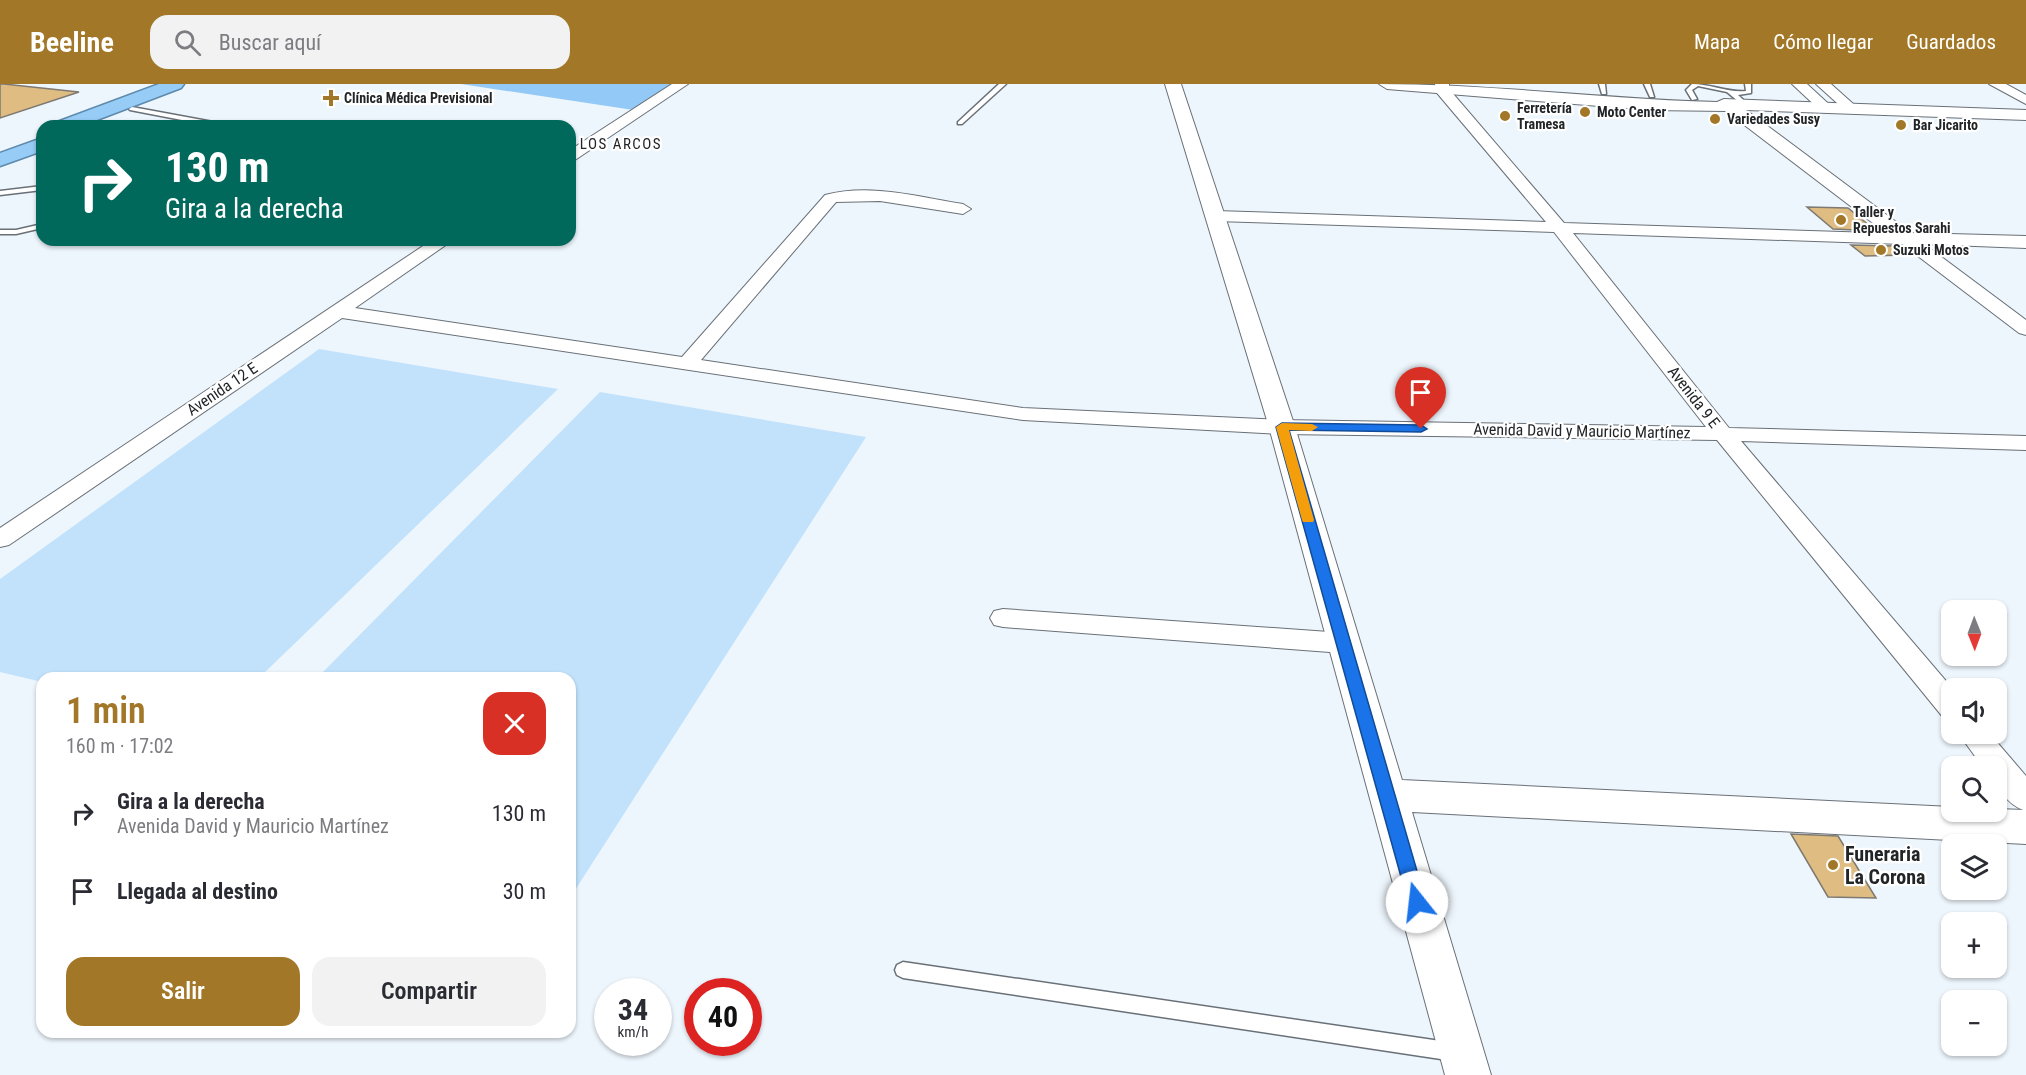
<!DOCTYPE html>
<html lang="es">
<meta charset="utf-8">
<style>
body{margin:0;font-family:"Roboto Condensed",sans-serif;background:#f2f2f3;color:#2b2b33;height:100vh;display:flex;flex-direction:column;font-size:22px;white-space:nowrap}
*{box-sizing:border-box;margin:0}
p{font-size:20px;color:#7c7c81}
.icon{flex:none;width:33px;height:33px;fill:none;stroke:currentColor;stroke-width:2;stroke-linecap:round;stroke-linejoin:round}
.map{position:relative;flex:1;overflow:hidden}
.details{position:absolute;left:36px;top:588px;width:540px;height:366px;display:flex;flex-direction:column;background:#fff;border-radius:18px;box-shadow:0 2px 4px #0004}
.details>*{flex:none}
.hud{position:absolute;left:36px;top:36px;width:540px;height:126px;border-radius:18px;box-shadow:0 2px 4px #0004;background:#00695c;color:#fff;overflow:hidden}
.needle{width:39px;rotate:179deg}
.buttons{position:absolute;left:1941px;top:516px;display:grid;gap:12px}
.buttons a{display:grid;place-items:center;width:66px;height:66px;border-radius:12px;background:#fff;box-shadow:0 2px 4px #0004;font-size:30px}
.speed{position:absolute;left:594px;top:894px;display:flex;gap:12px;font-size:30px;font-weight:700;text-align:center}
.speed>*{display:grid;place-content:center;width:78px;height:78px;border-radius:50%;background:#fff;box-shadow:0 2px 4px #0004;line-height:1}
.speed small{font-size:15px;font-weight:400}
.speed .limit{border:9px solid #d22;background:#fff;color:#111}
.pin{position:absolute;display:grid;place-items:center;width:51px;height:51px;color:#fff;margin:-62px -26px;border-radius:50% 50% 50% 0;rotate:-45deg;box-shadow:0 0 6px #0007}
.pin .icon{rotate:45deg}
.me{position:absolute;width:66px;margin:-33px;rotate:344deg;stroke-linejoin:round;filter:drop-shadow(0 0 4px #0008)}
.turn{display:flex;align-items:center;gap:21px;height:126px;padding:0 30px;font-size:27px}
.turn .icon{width:78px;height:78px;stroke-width:2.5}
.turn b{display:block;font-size:42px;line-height:51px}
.round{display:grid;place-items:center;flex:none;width:63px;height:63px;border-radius:18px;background:#f2f2f3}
.summary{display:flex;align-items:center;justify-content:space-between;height:102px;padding:0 30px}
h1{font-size:36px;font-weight:600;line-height:45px;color:#a27727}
.button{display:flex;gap:12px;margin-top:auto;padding:12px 30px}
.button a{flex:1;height:69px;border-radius:18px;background:#a27727;color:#fff;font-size:24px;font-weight:600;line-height:69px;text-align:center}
.button a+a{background:#f2f2f3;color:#2b2b33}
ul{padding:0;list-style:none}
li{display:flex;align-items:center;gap:18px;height:78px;padding:0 30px}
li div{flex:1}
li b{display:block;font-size:22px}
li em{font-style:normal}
header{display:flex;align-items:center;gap:36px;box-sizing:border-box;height:84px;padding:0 30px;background:#a27727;color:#fff}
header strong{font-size:28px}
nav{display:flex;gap:33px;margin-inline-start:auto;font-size:21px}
.search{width:420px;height:54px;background:#f2f2f3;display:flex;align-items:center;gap:15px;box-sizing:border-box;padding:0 21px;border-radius:18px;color:#7c7c81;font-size:22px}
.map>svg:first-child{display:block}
.green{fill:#c2e2fc}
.forest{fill:#92c9f6}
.building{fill:#dfbc81;stroke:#7e7971;stroke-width:1.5}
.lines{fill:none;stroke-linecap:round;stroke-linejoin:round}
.service-casing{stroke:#697077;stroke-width:3}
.minor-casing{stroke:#697077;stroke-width:2}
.tertiary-casing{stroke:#697077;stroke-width:2}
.trunk-casing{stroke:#5c89ac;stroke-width:3}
.service{fill:#fff;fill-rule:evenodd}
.minor{fill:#fff;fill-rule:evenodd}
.tertiary{fill:#fff;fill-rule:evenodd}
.trunk{fill:#96ccf6;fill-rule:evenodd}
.route{fill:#1a73e8;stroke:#114b97;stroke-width:1.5}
.slow{fill:#f59e0b}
.poi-dot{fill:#a27727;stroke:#fff;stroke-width:2}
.labels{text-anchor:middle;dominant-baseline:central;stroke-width:4.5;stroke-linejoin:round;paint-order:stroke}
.far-poi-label{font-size:14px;font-weight:bold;fill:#222527;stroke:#fff;text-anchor:start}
.far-neighbourhood-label{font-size:15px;letter-spacing:1.5px;fill:#222527;stroke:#fff}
.street-label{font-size:16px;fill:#222527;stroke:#fff}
.near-poi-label{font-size:20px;font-weight:bold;fill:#222527;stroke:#fff;text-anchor:start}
</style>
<header>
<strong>Beeline</strong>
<div class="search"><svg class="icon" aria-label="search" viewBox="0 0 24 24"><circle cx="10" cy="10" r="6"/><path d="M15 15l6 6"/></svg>Buscar aquí</div>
<nav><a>Mapa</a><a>Cómo llegar</a><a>Guardados</a></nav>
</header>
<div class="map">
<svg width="2026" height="991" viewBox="0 0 2026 991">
<rect width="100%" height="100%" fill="#eef6fd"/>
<path class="green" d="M 319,265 L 558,305 L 259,594 L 42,594 L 42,598 L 0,588 L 0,495 Z
M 600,308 L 866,353 L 570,814 L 570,594 L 317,594 Z"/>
<path class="forest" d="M 461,0 L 681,0 L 640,27 Z"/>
<path class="building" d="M 0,0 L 4,0 L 79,8 L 0,34 Z
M 1807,123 L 1848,124 L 1876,147 L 1833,145 Z
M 1851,161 L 1895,162 L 1906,171 L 1865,172 Z
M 1791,750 L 1838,752 L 1876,814 L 1828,813 Z"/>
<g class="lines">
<defs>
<path id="service" d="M 999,0 L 1006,0 L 962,40 L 958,40 L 958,38 Z
M 1599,0 L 1605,0 L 1606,10 L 1602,10 Z
M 1644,0 L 1650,0 L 1654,13 L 1650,13 Z
M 1692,0 C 1711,0 1729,9 1746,7 L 1745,0 L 1751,0 L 1751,9 L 1738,11 L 1750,22 L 1745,23 L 1727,8 L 1698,2 L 1692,6 L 1697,15 L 1692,16 L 1686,6 Z
M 132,23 L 224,40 L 227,42 L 213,42 L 130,26 L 129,25 Z
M 42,102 L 42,106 L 0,111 L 0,107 Z
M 42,140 L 42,144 L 16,150 L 0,150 L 0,146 L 16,146 Z
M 903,878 L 1454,959 L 1460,962 L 1463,968 L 1460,974 L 1454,977 L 903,894 L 897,891 L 895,886 L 897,881 Z"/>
<path id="minor" d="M 672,0 L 688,0 L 575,76 L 570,78 L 570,66 Z
M 1435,0 L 1449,0 L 1449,5 L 1564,139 L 1906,150 L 1912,151 L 2026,236 L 2026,251 L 2019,249 L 1902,160 L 1573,149 L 1729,344 L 2026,352 L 2026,366 L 1741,357 L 1952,604 L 1952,635 L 1942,632 L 1717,356 L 1282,350 L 1023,336 L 342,234 L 9,461 L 0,463 L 0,444 L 432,156 L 453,156 L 355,224 L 682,273 L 825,111 C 871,99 918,113 963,120 L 971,125 L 963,130 L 880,117 L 836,118 L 701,276 L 1023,324 L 1282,336 L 1706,343 L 1554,148 L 1216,137 L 1208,132 L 1216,127 L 1546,138 L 1437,9 Z
M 1792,0 L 1807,0 L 1834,25 L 1832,28 L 1822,28 Z
M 1816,0 L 1831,0 L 1860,26 L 1858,29 L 1848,29 Z
M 1989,0 L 2006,0 L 2026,11 L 2026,20 Z
M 1003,525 L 1343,549 L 1353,552 L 1357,559 L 1353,566 L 1343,569 L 1003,543 L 994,541 L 990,534 L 994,527 Z
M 1959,650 L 1990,650 L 2026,692 L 2026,727 C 2005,720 1996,703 1996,682 L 1982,682 Z"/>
<path id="tertiary" d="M 1165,0 L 1181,0 L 1295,343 L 1402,696 L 1952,723 L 1952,728 L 1996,728 L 1996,725 L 2026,726 L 2026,760 L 1412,728 L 1491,991 L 1445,991 L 1269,343 Z
M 1379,0 C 1492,0 1604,15 1717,18 L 1724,15 L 2026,26 L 2026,36 L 1746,26 L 1911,149 L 2026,152 L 2026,164 L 1899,159 L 1726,27 L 1649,26 L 1387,5 Z"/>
<path id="trunk" d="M 159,0 L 184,0 L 181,4 L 81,42 L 55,42 L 57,38 Z
M 42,54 L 42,67 L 0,82 L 0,69 Z"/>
</defs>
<use href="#service" class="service-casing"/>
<use href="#minor" class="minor-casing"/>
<use href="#tertiary" class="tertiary-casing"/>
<use href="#trunk" class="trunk-casing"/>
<use href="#service" class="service"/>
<use href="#minor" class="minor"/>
<use href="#tertiary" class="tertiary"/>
<use href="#trunk" class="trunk"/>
</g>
<path class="route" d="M 1282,339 L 1421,341 L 1427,345 L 1421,348 L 1289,346 L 1426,818 L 1424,824 L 1417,826 L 1411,824 L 1408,818 L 1276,343 Z"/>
<path class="slow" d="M 1282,339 L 1312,340 L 1318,343 L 1312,347 L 1289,346 L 1314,436 L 1313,438 L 1303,438 L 1302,436 L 1276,343 Z"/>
<g class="poi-dot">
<path d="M328 5h6v6h6v6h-6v6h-6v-6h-6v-6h6z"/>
<circle cx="1585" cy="28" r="6"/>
<circle cx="1505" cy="32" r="6"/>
<circle cx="1715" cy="35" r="6"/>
<circle cx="1901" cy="41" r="6"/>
<circle cx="1841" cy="136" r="6"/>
<circle cx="1881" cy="166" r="6"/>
<circle cx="1833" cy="781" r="6"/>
</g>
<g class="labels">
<g class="far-poi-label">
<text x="344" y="14">Clínica Médica Previsional</text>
<text x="1517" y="24">Ferretería<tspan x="1517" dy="16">Tramesa</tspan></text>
<text x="1597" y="28">Moto Center</text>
<text x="1727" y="35">Variedades Susy</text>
<text x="1913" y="41">Bar Jicarito</text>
<text x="1853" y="128">Taller y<tspan x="1853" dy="16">Repuestos Sarahi</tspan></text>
<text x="1893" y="166">Suzuki Motos</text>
</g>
<g class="far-neighbourhood-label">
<text x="621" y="60">LOS ARCOS</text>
</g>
<g class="street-label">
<text transform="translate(222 305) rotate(-34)">Avenida 12 E</text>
<text transform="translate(1694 313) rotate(52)">Avenida 9 E</text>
<text transform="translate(1582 347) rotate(1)">Avenida David y Mauricio Martínez</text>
</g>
<g class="near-poi-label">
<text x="1845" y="770">Funeraria<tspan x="1845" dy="23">La Corona</tspan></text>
</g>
</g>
</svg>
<div class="buttons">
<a><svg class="needle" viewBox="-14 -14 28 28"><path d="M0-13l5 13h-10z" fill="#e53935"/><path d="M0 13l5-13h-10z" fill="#7c7c81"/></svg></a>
<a><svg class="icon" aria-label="sound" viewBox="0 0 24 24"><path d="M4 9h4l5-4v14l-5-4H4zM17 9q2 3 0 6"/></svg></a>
<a><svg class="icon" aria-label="search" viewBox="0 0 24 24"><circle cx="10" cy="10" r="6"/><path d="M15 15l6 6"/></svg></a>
<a><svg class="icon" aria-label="layers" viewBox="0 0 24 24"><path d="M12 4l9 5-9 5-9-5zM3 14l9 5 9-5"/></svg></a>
<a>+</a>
<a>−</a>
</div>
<div class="speed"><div>34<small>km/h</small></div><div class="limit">40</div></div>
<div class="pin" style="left:1421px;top:345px;background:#d93025"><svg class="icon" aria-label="arrive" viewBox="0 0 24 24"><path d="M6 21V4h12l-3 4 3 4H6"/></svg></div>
<svg class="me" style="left:1417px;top:818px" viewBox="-20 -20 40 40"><circle r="19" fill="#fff"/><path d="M0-13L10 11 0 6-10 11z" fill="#1a73e8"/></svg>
<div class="hud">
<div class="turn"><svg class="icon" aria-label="right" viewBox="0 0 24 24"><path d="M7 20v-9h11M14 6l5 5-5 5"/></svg><div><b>130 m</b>Gira a la derecha</div></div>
</div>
<section class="details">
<div class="summary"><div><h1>1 min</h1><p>160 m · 17:02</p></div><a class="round" style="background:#d93025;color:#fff"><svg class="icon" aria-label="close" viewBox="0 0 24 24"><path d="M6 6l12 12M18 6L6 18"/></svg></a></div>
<ul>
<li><svg class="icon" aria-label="right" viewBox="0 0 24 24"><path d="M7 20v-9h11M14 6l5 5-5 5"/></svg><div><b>Gira a la derecha</b><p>Avenida David y Mauricio Martínez</p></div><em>130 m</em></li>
<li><svg class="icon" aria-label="arrive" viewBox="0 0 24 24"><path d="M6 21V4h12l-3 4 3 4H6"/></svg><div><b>Llegada al destino</b></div><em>30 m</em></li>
</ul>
<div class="button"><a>Salir</a><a>Compartir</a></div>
</section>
</div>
